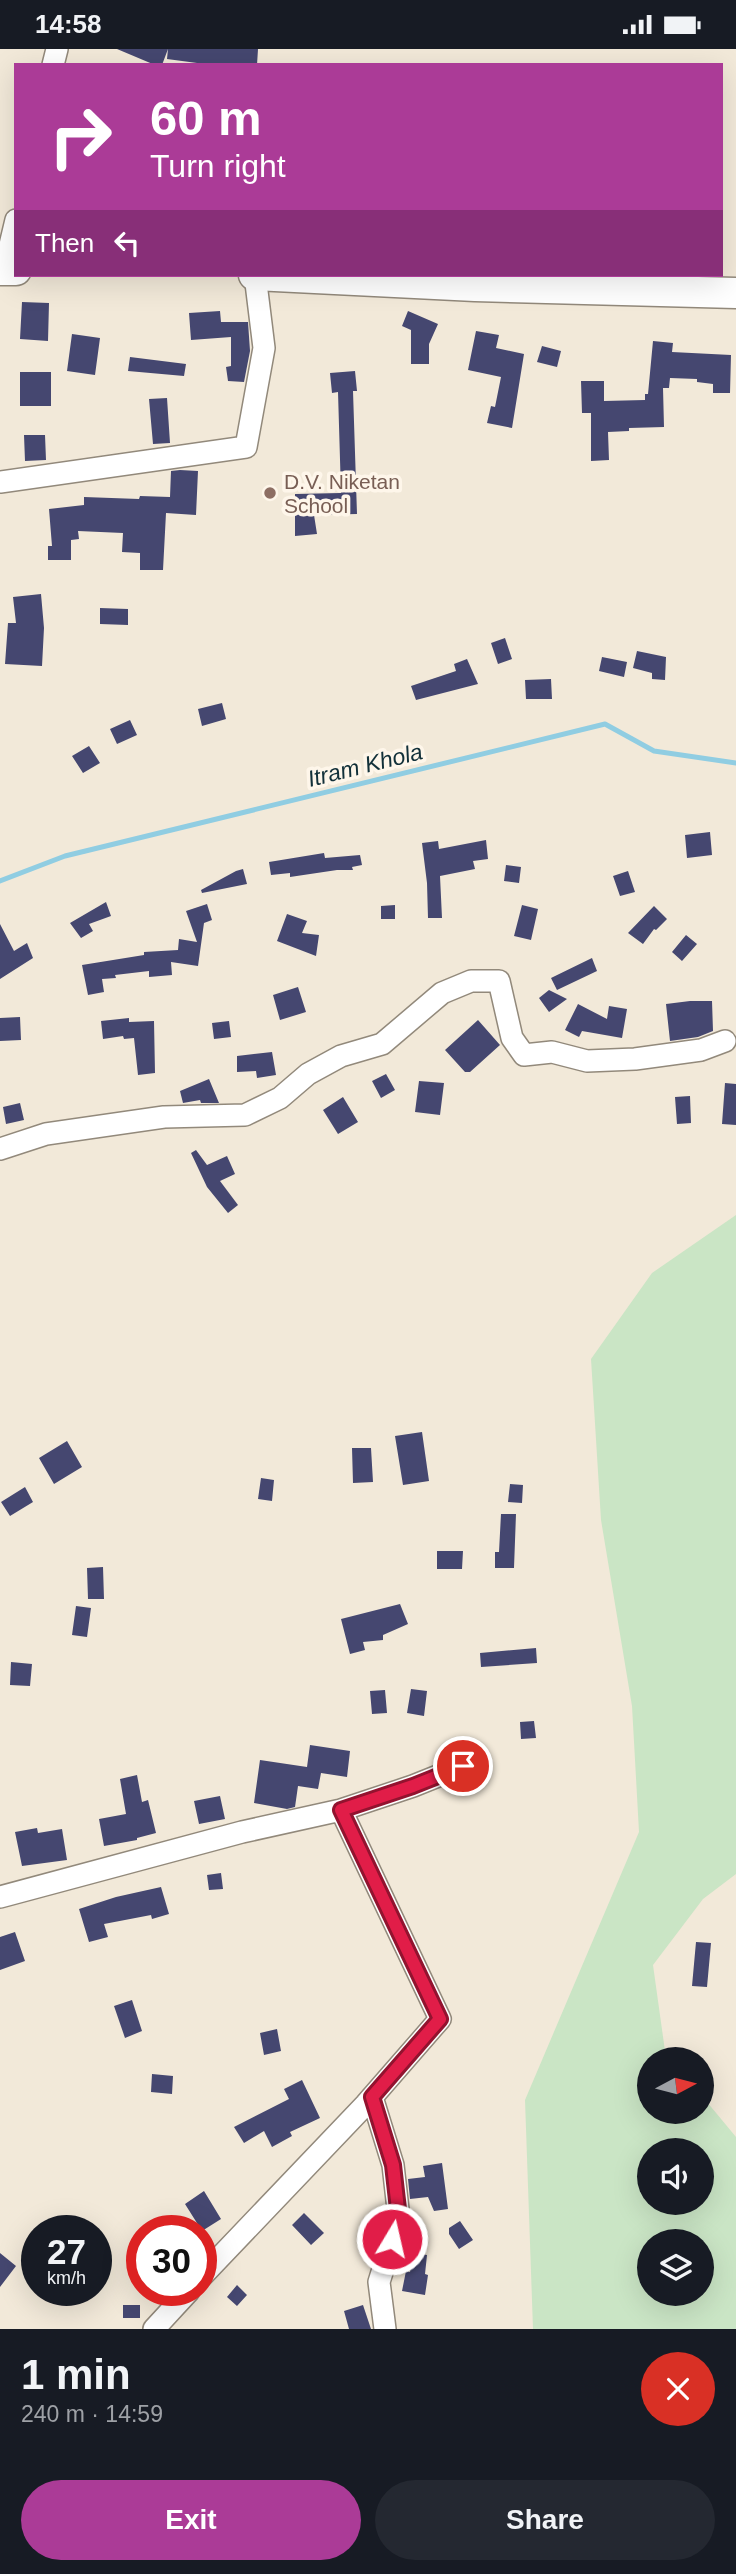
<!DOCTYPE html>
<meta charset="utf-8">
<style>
body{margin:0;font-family:Helvetica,sans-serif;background:#242831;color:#f1f3f6;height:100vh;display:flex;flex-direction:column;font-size:26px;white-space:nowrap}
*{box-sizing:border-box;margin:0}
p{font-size:23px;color:#9ea1a6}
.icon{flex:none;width:38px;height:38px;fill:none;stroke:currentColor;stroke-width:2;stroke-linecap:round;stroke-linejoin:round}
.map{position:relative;height:2280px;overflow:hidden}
.sheet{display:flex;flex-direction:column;background:#171b24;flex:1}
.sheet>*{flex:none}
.banner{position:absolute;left:14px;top:14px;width:709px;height:214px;border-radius:0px;box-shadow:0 7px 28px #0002;background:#ab3b97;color:#fff;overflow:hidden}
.needle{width:46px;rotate:83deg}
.tools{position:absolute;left:637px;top:1998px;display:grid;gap:14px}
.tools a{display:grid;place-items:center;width:77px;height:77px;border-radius:50%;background:#171b24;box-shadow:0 7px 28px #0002;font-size:35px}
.speed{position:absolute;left:21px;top:2166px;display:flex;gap:14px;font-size:35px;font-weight:700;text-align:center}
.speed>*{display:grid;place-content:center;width:91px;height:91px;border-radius:50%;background:#171b24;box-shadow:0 7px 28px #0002;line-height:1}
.speed small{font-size:18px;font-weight:400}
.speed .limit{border:10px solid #d22;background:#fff;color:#111}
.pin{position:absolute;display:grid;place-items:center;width:60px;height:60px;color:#fff;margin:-30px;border:4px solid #fff;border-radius:50%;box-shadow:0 2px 7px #0007}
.me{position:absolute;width:77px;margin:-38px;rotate:9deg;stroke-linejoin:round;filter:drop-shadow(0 0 5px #0008)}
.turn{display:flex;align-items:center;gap:24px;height:147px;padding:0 21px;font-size:32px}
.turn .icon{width:91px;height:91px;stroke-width:2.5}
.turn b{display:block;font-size:49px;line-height:60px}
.then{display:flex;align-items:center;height:66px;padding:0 21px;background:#0003;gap:14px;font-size:26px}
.round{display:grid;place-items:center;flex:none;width:74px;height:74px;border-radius:37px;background:#242831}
.head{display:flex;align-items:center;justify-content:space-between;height:119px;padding:0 21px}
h1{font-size:42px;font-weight:800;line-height:52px}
.action{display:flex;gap:14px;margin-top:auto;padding:14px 21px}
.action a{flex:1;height:80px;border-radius:42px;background:#ab3b97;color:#fff;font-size:28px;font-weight:800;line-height:80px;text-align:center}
.action a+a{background:#242831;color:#f1f3f6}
.status{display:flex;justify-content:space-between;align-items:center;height:49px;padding:0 35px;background:#171b24;direction:ltr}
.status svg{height:19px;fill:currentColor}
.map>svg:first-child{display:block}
.green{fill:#cae5c5;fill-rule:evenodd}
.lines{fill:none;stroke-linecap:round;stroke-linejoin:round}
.stream{stroke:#90cde2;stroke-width:5}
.building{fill:#454770}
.street-casing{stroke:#92897b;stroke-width:24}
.secondary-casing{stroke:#92897b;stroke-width:33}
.street{stroke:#fff;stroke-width:21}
.secondary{stroke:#fff;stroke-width:30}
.route-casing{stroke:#92132f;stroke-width:18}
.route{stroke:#e11d48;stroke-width:12}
.education-dot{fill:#8d6e63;stroke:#fef6ea;stroke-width:2.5}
.labels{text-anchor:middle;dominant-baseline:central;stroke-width:7;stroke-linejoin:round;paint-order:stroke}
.education-label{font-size:21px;fill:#785e54;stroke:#fef6ea;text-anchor:start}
.water-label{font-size:23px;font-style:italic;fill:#123039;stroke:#fef6ea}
</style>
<div class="status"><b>14:58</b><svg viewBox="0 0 49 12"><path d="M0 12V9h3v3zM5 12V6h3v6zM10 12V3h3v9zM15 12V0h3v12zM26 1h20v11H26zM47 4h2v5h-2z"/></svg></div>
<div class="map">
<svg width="736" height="2280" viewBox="0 0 736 2280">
<rect width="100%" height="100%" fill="#f2e9d9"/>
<path class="green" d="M 736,1166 L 736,1825 L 703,1850 L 653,1916 L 665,2002 L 673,2011 L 649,2011 L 649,2063 L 702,2063 L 702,2047 L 736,2088 L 736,2280 L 533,2280 L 525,2051 L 639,1783 L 632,1657 L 601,1471 L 591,1310 L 652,1224 ZM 649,2102 L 702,2102 L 702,2154 L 649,2154 ZM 649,2193 L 702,2193 L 702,2245 L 649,2245 Z"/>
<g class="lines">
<path class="stream" d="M 0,832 L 65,807 L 605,675 L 654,702 L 736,714"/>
</g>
<path class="building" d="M 117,0 L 258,0 L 257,16 L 212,16 L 167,10 L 168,0 L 162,16 L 155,16 Z
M 22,253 L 49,254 L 48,292 L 20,290 Z
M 220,262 L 221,273 L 248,273 L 250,302 L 244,333 L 228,332 L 226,318 L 231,317 L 231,288 L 191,291 L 189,264 Z
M 408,262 L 438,275 L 429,295 L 429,315 L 411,315 L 411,281 L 402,277 Z
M 476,282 L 499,286 L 496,299 L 524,305 L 512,379 L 487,374 L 491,357 L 495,358 L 501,328 L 468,321 Z
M 72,285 L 100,289 L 95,326 L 67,322 Z
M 653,292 L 673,294 L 672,303 L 731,306 L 730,344 L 713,344 L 713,335 L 697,333 L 697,330 L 670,329 L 669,339 L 663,339 L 664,378 L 629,379 L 629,382 L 608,383 L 609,411 L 591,412 L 591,364 L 582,364 L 581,332 L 604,332 L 604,352 L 645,351 L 645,345 L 648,345 Z
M 542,297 L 561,302 L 557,318 L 537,313 Z
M 130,308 L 186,315 L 184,327 L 128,322 Z
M 355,322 L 357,342 L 353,342 L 357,465 L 314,466 L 317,485 L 295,487 L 295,445 L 341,444 L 338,343 L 332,344 L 330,324 Z
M 20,323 L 51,323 L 51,357 L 20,357 Z
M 167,349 L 170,394 L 153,395 L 149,350 Z
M 24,386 L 45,386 L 46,411 L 25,412 Z
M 180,421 L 198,422 L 196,466 L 166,464 L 163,521 L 140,521 L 140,504 L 122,503 L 123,484 L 78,482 L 79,490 L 71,491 L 71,511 L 48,511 L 48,497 L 52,497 L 49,460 L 84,456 L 84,448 L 139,450 L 140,447 L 170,448 L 171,422 Z
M 41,545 L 44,579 L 42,617 L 5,615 L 8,574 L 16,574 L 13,548 Z
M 100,559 L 128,560 L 128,576 L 100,575 Z
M 505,589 L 512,610 L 498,615 L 491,594 Z
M 637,602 L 666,608 L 665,631 L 652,630 L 652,624 L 633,619 Z
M 602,608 L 627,613 L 624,628 L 599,622 Z
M 467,610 L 478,635 L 416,651 L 411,637 L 456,622 L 454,615 Z
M 551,630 L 552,650 L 526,650 L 525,631 Z
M 222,654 L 226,670 L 202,677 L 198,660 Z
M 130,671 L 137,686 L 117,695 L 110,680 Z
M 89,697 L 100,714 L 83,724 L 72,707 Z
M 710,783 L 712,806 L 687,809 L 685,786 Z
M 486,791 L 488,810 L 473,812 L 475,820 L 440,827 L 442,869 L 428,869 L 427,834 L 422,794 L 438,792 L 439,800 Z
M 324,804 L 325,809 L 360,806 L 362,816 L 352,818 L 353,821 L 337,821 L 290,828 L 290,824 L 271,826 L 269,813 Z
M 506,816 L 521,818 L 519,834 L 504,832 Z
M 243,820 L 247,835 L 202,844 L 201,841 L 236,822 Z
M 628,822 L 635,843 L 620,847 L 613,827 Z
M 106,853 L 111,867 L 89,875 L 93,882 L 81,889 L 70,874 Z
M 207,855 L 212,871 L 204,874 L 198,917 L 171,913 L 172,926 L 149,928 L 149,922 L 115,926 L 116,929 L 102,930 L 104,943 L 88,946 L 82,916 L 144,906 L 144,903 L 178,901 L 179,890 L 197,893 L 186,862 Z
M 395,856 L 395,870 L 381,870 L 381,857 Z
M 522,856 L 538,860 L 531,891 L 514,887 Z
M 654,857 L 667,870 L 656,881 L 654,880 L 643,895 L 628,884 Z
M 287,865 L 307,872 L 302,884 L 319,886 L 316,907 L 277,892 Z
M 0,875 L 14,902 L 27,894 L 33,909 L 0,930 Z
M 686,886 L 697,895 L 682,912 L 672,903 Z
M 592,909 L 597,922 L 557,941 L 551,929 Z
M 298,938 L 306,963 L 280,971 L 273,946 Z
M 549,941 L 567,950 L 549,963 L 539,949 Z
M 690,952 L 712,952 L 713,982 L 698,988 L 670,992 L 666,955 Z
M 578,955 L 607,970 L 609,957 L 627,960 L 622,989 L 582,982 L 579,988 L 565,981 Z
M 20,968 L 21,991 L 0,992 L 0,969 Z
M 129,969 L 129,973 L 154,972 L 155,1024 L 138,1026 L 134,989 L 124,990 L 123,987 L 103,990 L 101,972 Z
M 478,971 L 500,996 L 470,1023 L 465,1023 L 445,1001 Z
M 229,972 L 231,988 L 214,990 L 212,974 Z
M 272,1003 L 276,1026 L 257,1029 L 256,1022 L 237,1023 L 237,1007 Z
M 386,1025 L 395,1041 L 381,1049 L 372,1032 Z
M 209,1030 L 219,1054 L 201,1054 L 200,1051 L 183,1054 L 180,1042 Z
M 419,1032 L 444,1034 L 440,1066 L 415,1063 Z
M 725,1034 L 736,1035 L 736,1076 L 722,1075 Z
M 690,1047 L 691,1074 L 677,1075 L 675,1048 Z
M 343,1048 L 358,1073 L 338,1085 L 323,1061 Z
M 20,1054 L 24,1071 L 6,1075 L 3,1058 Z
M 196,1101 L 207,1116 L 227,1107 L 235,1125 L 220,1132 L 238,1156 L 228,1164 L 207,1138 L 191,1104 Z
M 422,1383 L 429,1432 L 403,1436 L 395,1387 Z
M 67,1392 L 82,1418 L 54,1435 L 39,1409 Z
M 352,1399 L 371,1399 L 373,1433 L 353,1434 Z
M 261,1429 L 274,1431 L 272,1452 L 258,1450 Z
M 510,1435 L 523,1436 L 522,1454 L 508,1453 Z
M 25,1438 L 33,1453 L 10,1467 L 1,1453 Z
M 501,1465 L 516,1465 L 514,1519 L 495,1519 L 495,1503 L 499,1503 Z
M 437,1502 L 463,1502 L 462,1520 L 437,1520 Z
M 103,1518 L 104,1550 L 88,1550 L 87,1519 Z
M 400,1555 L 408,1575 L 383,1586 L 383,1591 L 363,1593 L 365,1601 L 350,1605 L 341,1570 Z
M 76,1557 L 91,1559 L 87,1588 L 72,1586 Z
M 536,1599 L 537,1614 L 481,1618 L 480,1604 Z
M 11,1613 L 32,1615 L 30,1637 L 10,1636 Z
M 411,1640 L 427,1642 L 424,1667 L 407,1664 Z
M 385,1641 L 387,1664 L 372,1665 L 370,1642 Z
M 534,1672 L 536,1689 L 521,1690 L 520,1673 Z
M 310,1696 L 350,1702 L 347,1728 L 321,1724 L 318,1740 L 298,1737 L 295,1758 L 287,1760 L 254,1754 L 260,1711 L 307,1718 Z
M 137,1726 L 142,1753 L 148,1751 L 156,1784 L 137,1789 L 137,1791 L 104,1797 L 99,1770 L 126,1765 L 120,1730 Z
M 220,1747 L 225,1770 L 199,1775 L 194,1752 Z
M 37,1779 L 38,1784 L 62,1780 L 67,1811 L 22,1817 L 15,1783 Z
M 221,1824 L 223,1840 L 209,1841 L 207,1826 Z
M 161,1838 L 169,1865 L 152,1870 L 151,1866 L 104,1875 L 108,1888 L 89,1893 L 79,1860 L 116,1848 Z
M 15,1883 L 25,1912 L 0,1921 L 0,1888 Z
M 696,1893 L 711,1894 L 707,1938 L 692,1937 Z
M 132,1951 L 142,1982 L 125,1989 L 114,1957 Z
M 277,1980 L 281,2002 L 264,2006 L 260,1984 Z
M 152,2025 L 173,2027 L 172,2045 L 151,2043 Z
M 302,2031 L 320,2069 L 290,2083 L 292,2087 L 272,2098 L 264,2082 L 244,2094 L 234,2078 L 289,2050 L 284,2040 Z
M 442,2114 L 448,2160 L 434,2162 L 428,2148 L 410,2150 L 408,2130 L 425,2128 L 423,2117 Z
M 204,2142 L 221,2170 L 202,2182 L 185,2155 Z
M 304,2164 L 324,2184 L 311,2196 L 292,2176 Z
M 460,2172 L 473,2191 L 459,2200 L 449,2185 L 449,2179 Z
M 0,2204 L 16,2217 L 0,2238 Z
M 413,2204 L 427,2206 L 425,2225 L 428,2226 L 425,2246 L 402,2242 L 406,2222 L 410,2223 Z
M 237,2236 L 247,2246 L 237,2257 L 227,2248 Z
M 123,2256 L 140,2256 L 140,2269 L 123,2269 Z
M 363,2256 L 371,2280 L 349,2280 L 344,2262 Z"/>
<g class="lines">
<defs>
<path id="street" d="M 53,16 L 57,0
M 4,221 L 16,171
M 0,433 L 246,398 L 264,299 L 255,226
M 0,1100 L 46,1085 L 164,1068 L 245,1066 L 280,1049 L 308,1025 L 341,1007 L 382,995 L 442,944 L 471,932 L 499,932 L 512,989 L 524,1006 L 552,1003 L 587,1012 L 635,1010 L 701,1001 L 725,992
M 0,1848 L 242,1783 L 341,1761 L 413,1737 L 463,1717
M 372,2048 L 393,2116 L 399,2169 L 379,2233 L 385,2280
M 201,2228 L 366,2055 L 440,1970 L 341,1761
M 154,2280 L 189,2242"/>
<path id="secondary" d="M 0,221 L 16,221
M 254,226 L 475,237 L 736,244"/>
</defs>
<use href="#street" class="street-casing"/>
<use href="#secondary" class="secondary-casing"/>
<use href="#street" class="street"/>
<use href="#secondary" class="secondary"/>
</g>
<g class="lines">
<defs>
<path id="route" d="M 392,2190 L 399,2169 L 393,2116 L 372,2048 L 440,1970 L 341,1761 L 413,1737 L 463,1717"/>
</defs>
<use href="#route" class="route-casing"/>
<use href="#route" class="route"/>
</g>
<circle class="education-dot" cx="270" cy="444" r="7"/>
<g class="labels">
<g class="education-label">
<text x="284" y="432">D.V. Niketan<tspan x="284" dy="24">School</tspan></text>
</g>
<g class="water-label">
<text transform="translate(365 716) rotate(-14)">Itram Khola</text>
</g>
</g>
</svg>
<div class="tools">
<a><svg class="needle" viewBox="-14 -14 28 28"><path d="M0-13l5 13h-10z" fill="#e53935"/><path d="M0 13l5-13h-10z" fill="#9ea1a6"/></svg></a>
<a><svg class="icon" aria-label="sound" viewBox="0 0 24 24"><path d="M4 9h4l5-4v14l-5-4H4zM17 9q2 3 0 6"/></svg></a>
<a><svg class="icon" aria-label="layers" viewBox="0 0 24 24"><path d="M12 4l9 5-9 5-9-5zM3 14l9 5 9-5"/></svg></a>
</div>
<div class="speed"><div>27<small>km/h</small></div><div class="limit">30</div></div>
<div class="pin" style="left:463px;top:1717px;background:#d93025"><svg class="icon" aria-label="arrive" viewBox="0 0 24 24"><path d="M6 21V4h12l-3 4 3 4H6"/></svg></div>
<svg class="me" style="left:392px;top:2190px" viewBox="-20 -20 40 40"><circle r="17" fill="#e11d48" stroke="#fff" stroke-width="3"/><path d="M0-11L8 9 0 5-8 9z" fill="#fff"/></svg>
<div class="banner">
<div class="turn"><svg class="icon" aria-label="right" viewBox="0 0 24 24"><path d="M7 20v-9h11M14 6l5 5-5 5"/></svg><div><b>60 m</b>Turn right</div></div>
<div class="then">Then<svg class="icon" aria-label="left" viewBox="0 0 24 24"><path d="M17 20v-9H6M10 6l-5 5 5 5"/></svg></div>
</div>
</div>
<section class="sheet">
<div class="head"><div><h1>1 min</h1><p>240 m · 14:59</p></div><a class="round" style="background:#d93025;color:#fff"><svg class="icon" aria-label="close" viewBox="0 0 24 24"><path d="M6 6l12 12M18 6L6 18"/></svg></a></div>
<div class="action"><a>Exit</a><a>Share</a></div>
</section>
